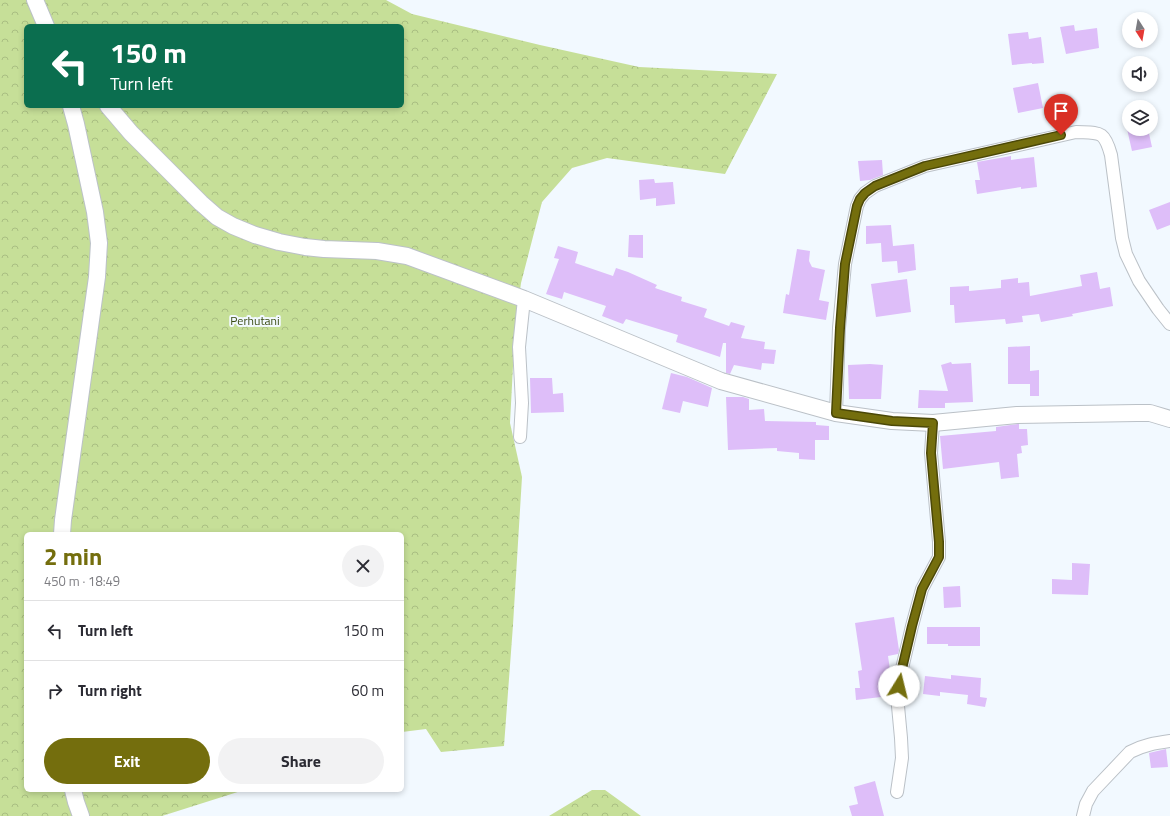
<!DOCTYPE html>
<meta charset="utf-8">
<style>
body{margin:0;font-family:"Titillium Web",sans-serif;background:#f2f2f3;color:#2b2b33;height:100vh;display:flex;flex-direction:column;font-size:15px;white-space:nowrap}
*{box-sizing:border-box;margin:0}
p{font-size:13px;color:#7c7c81}
.icon{flex:none;width:22px;height:22px;fill:none;stroke:currentColor;stroke-width:2;stroke-linecap:round;stroke-linejoin:round}
.map{position:relative;flex:1;overflow:hidden}
.side{position:absolute;left:24px;top:532px;width:380px;height:260px;display:flex;flex-direction:column;background:#fff;border-radius:6px;box-shadow:0 2px 6px #0003}
.side>*{flex:none}
.top-card{position:absolute;left:24px;top:24px;width:380px;height:84px;border-radius:6px;box-shadow:0 2px 6px #0003;background:#0b6e4f;color:#fff;overflow:hidden}
.needle{width:26px;rotate:169deg}
.fabs{position:absolute;left:1122px;top:12px;display:grid;gap:8px}
.fabs a{display:grid;place-items:center;width:36px;height:36px;border-radius:50%;background:#fff;box-shadow:0 2px 6px #0003;font-size:20px}
.pin{position:absolute;display:grid;place-items:center;width:34px;height:34px;color:#fff;margin:-41px -17px;border-radius:50% 50% 50% 0;rotate:-45deg;box-shadow:0 0 4px #0007}
.pin .icon{rotate:45deg}
.me{position:absolute;width:44px;margin:-22px;rotate:9deg;stroke-linejoin:round;filter:drop-shadow(0 0 3px #0008)}
.turn{display:flex;align-items:center;gap:14px;height:84px;padding:0 20px;font-size:18px}
.turn .icon{width:52px;height:52px;stroke-width:2.5}
.turn b{display:block;font-size:28px;line-height:34px}
.round{display:grid;place-items:center;flex:none;width:42px;height:42px;border-radius:21px;background:#f2f2f3}
.summary{display:flex;align-items:center;justify-content:space-between;height:68px;padding:0 20px}
h1{font-size:24px;font-weight:700;line-height:30px;color:#746e0d}
.primary-button{display:flex;gap:8px;margin-top:auto;padding:8px 20px}
.primary-button a{flex:1;height:46px;border-radius:24px;background:#746e0d;color:#fff;font-size:16px;font-weight:700;line-height:46px;text-align:center}
.primary-button a+a{background:#f2f2f3;color:#2b2b33}
ul{padding:0;list-style:none}
li{display:flex;align-items:center;gap:12px;height:60px;padding:0 20px;border-top:1px solid #e1e1e2}
li div{flex:1}
li b{display:block;font-size:15px}
li em{font-style:normal}
.map>svg:first-child{display:block}
.forest{fill:url(#forest-crowns);fill-rule:evenodd}
.building{fill:#debef9}
.lines{fill:none;stroke-linecap:round;stroke-linejoin:round}
.street-casing{stroke:#bbc1c7;stroke-width:14}
.secondary-casing{stroke:#bbc1c7;stroke-width:18}
.street{stroke:#fff;stroke-width:12}
.secondary{stroke:#fff;stroke-width:16}
.route-casing{stroke:#4b4808;stroke-width:10}
.route{stroke:#746e0d;stroke-width:7}
.labels{text-anchor:middle;dominant-baseline:central;stroke-width:4;stroke-linejoin:round;paint-order:stroke}
.park-label{font-size:12px;fill:#394a11;stroke:#f2f9ff}
</style>
<div class="map">
<svg width="1170" height="816" viewBox="0 0 1170 816">
<defs>
<pattern id="forest-crowns" width="20" height="18" patternUnits="userSpaceOnUse"><rect width="20" height="18" fill="#c6df98"/><path d="M2 6a3 3 0 1 1 6 0M12 15a3 3 0 1 1 6 0" fill="none" stroke="#a9be82"/></pattern>
</defs>
<rect width="100%" height="100%" fill="#f2f9ff"/>
<path class="forest" d="M 0,0 L 386,0 L 412,14 L 540,45 L 639,67 L 777,74 L 725,174 L 607,158 L 572,168 L 542,202 L 521,283 L 515,328 L 510,423 L 522,477 L 513,625 L 504,746 L 441,752 L 426,729 L 402,732 L 402,534 L 26,534 L 26,790 L 244,790 L 162,816 L 0,816 ZM 26,26 L 402,26 L 402,106 L 26,106 Z
M 592,790 L 605,790 L 641,816 L 549,816 Z"/>
<path class="building" d="M 1074,25 L 1075,31 L 1097,28 L 1099,48 L 1066,54 L 1060,27 Z
M 1028,32 L 1029,39 L 1041,37 L 1044,63 L 1032,64 L 1032,63 L 1012,65 L 1008,34 Z
M 1038,83 L 1043,108 L 1018,113 L 1013,88 Z
M 1127,129 L 1148,129 L 1152,147 L 1132,151 Z
M 1011,156 L 1011,160 L 1034,157 L 1037,187 L 1021,189 L 1021,187 L 977,194 L 975,180 L 980,180 L 977,162 Z
M 882,160 L 883,175 L 870,180 L 860,181 L 858,161 Z
M 654,179 L 655,183 L 673,182 L 675,204 L 656,206 L 656,198 L 640,200 L 639,180 Z
M 1170,202 L 1170,225 L 1157,230 L 1149,210 Z
M 891,225 L 893,246 L 914,244 L 916,270 L 898,273 L 897,261 L 882,262 L 881,243 L 866,244 L 866,226 Z
M 629,235 L 643,235 L 643,258 L 628,257 Z
M 558,246 L 578,252 L 575,263 L 613,276 L 616,268 L 628,272 L 657,285 L 655,288 L 682,297 L 681,301 L 707,309 L 704,317 L 729,326 L 731,322 L 745,326 L 741,338 L 765,342 L 764,349 L 776,350 L 774,364 L 762,363 L 761,370 L 734,365 L 730,374 L 726,373 L 726,343 L 723,343 L 720,357 L 676,342 L 678,335 L 626,319 L 623,324 L 602,316 L 606,306 L 564,292 L 562,299 L 546,294 L 559,259 L 554,258 Z
M 797,249 L 810,251 L 809,261 L 812,267 L 825,270 L 819,300 L 829,302 L 826,320 L 783,313 L 786,294 L 789,295 Z
M 1097,272 L 1100,289 L 1110,287 L 1113,306 L 1072,314 L 1073,316 L 1041,322 L 1039,314 L 1022,316 L 1023,322 L 1006,324 L 1005,319 L 955,323 L 954,305 L 950,305 L 950,287 L 969,286 L 969,291 L 1001,288 L 1001,280 L 1018,278 L 1018,283 L 1029,282 L 1030,296 L 1082,286 L 1080,275 Z
M 907,279 L 911,312 L 876,317 L 871,284 Z
M 1030,346 L 1030,371 L 1039,370 L 1039,396 L 1030,396 L 1030,384 L 1008,384 L 1008,347 Z
M 951,362 L 952,364 L 971,363 L 973,402 L 945,403 L 945,408 L 918,408 L 919,390 L 948,391 L 941,365 Z
M 870,364 L 883,365 L 881,399 L 849,399 L 848,365 Z
M 671,373 L 687,377 L 712,388 L 708,407 L 683,401 L 680,413 L 662,409 Z
M 530,378 L 552,378 L 553,394 L 563,393 L 564,412 L 531,413 Z
M 726,397 L 743,397 L 749,399 L 749,410 L 764,409 L 765,421 L 816,422 L 816,425 L 829,426 L 829,440 L 815,440 L 815,460 L 799,459 L 799,453 L 777,451 L 777,448 L 728,450 Z
M 1018,424 L 1019,424 L 1019,429 L 1027,429 L 1028,445 L 1021,446 L 1022,453 L 1017,454 L 1019,477 L 1001,479 L 999,462 L 943,469 L 940,436 L 996,431 L 996,427 Z
M 1072,563 L 1090,564 L 1088,595 L 1052,594 L 1052,579 L 1072,580 Z
M 960,586 L 961,607 L 944,608 L 943,587 Z
M 894,617 L 899,650 L 898,654 L 888,656 L 892,684 L 879,685 L 881,697 L 856,700 L 855,688 L 860,688 L 858,671 L 862,670 L 855,623 Z
M 927,627 L 980,627 L 980,646 L 948,646 L 948,644 L 927,644 Z
M 951,675 L 981,678 L 980,697 L 987,698 L 985,707 L 967,704 L 968,695 L 940,692 L 940,696 L 923,694 L 925,676 L 951,679 Z
M 1166,749 L 1168,767 L 1151,768 L 1149,753 Z
M 875,781 L 884,816 L 852,816 L 849,806 L 858,804 L 854,787 Z"/>
<g class="lines">
<defs>
<path id="street" d="M 836,413 L 839,328 L 845,264 L 857,206 L 860,199 L 865,193 L 875,186 L 925,166 L 1076,132 C 1100,133 1104,130 1111,155 L 1122,238 L 1126,254 L 1139,281 L 1158,309 L 1170,324
M 520,437 L 522,403 L 519,347 L 524,299
M 897,792 L 902,758 L 901,738 L 898,706 L 900,677 L 912,626 L 922,589 L 939,557 L 939,542 L 931,453 L 933,423
M 1083,816 L 1086,804 L 1093,791 L 1130,752 C 1143,745 1156,743 1170,741"/>
<path id="secondary" d="M 35,0 L 46,26
M 108,106 L 131,133 L 201,203 L 217,217 L 233,226 L 255,235 L 279,242 L 305,247 L 324,249 L 377,251 L 407,256 L 524,299 L 721,381 L 836,413 L 892,421 L 933,423 L 1017,415 L 1137,413 L 1150,413 L 1170,419
M 62,534 L 63,520 L 97,277 L 99,243 L 95,212 L 76,124 L 71,106
M 73,790 L 76,802 L 81,816"/>
</defs>
<use href="#street" class="street-casing"/>
<use href="#secondary" class="secondary-casing"/>
<use href="#street" class="street"/>
<use href="#secondary" class="secondary"/>
</g>
<g class="lines">
<defs>
<path id="route" d="M 899,686 L 900,677 L 912,626 L 922,589 L 939,557 L 939,542 L 931,453 L 933,423 L 892,421 L 836,413 L 840,328 L 845,264 L 857,206 L 860,199 L 865,193 L 875,186 L 925,166 L 1061,135"/>
</defs>
<use href="#route" class="route-casing"/>
<use href="#route" class="route"/>
</g>
<g class="labels">
<g class="park-label">
<text x="255" y="320">Perhutani</text>
</g>
</g>
</svg>
<div class="fabs">
<a><svg class="needle" viewBox="-14 -14 28 28"><path d="M0-13l5 13h-10z" fill="#e53935"/><path d="M0 13l5-13h-10z" fill="#7c7c81"/></svg></a>
<a><svg class="icon" aria-label="sound" viewBox="0 0 24 24"><path d="M4 9h4l5-4v14l-5-4H4zM17 9q2 3 0 6"/></svg></a>
<a><svg class="icon" aria-label="layers" viewBox="0 0 24 24"><path d="M12 4l9 5-9 5-9-5zM3 14l9 5 9-5"/></svg></a>
</div>
<div class="pin" style="left:1061px;top:135px;background:#d93025"><svg class="icon" aria-label="arrive" viewBox="0 0 24 24"><path d="M6 21V4h12l-3 4 3 4H6"/></svg></div>
<svg class="me" style="left:899px;top:686px" viewBox="-20 -20 40 40"><circle r="19" fill="#fff"/><path d="M0-13L10 11 0 6-10 11z" fill="#746e0d"/></svg>
<div class="top-card">
<div class="turn"><svg class="icon" aria-label="left" viewBox="0 0 24 24"><path d="M17 20v-9H6M10 6l-5 5 5 5"/></svg><div><b>150 m</b>Turn left</div></div>
</div>
<section class="side">
<div class="summary"><div><h1>2 min</h1><p>450 m · 18:49</p></div><a class="round"><svg class="icon" aria-label="close" viewBox="0 0 24 24"><path d="M6 6l12 12M18 6L6 18"/></svg></a></div>
<ul>
<li><svg class="icon" aria-label="left" viewBox="0 0 24 24"><path d="M17 20v-9H6M10 6l-5 5 5 5"/></svg><div><b>Turn left</b></div><em>150 m</em></li>
<li><svg class="icon" aria-label="right" viewBox="0 0 24 24"><path d="M7 20v-9h11M14 6l5 5-5 5"/></svg><div><b>Turn right</b></div><em>60 m</em></li>
</ul>
<div class="primary-button"><a>Exit</a><a>Share</a></div>
</section>
</div>
